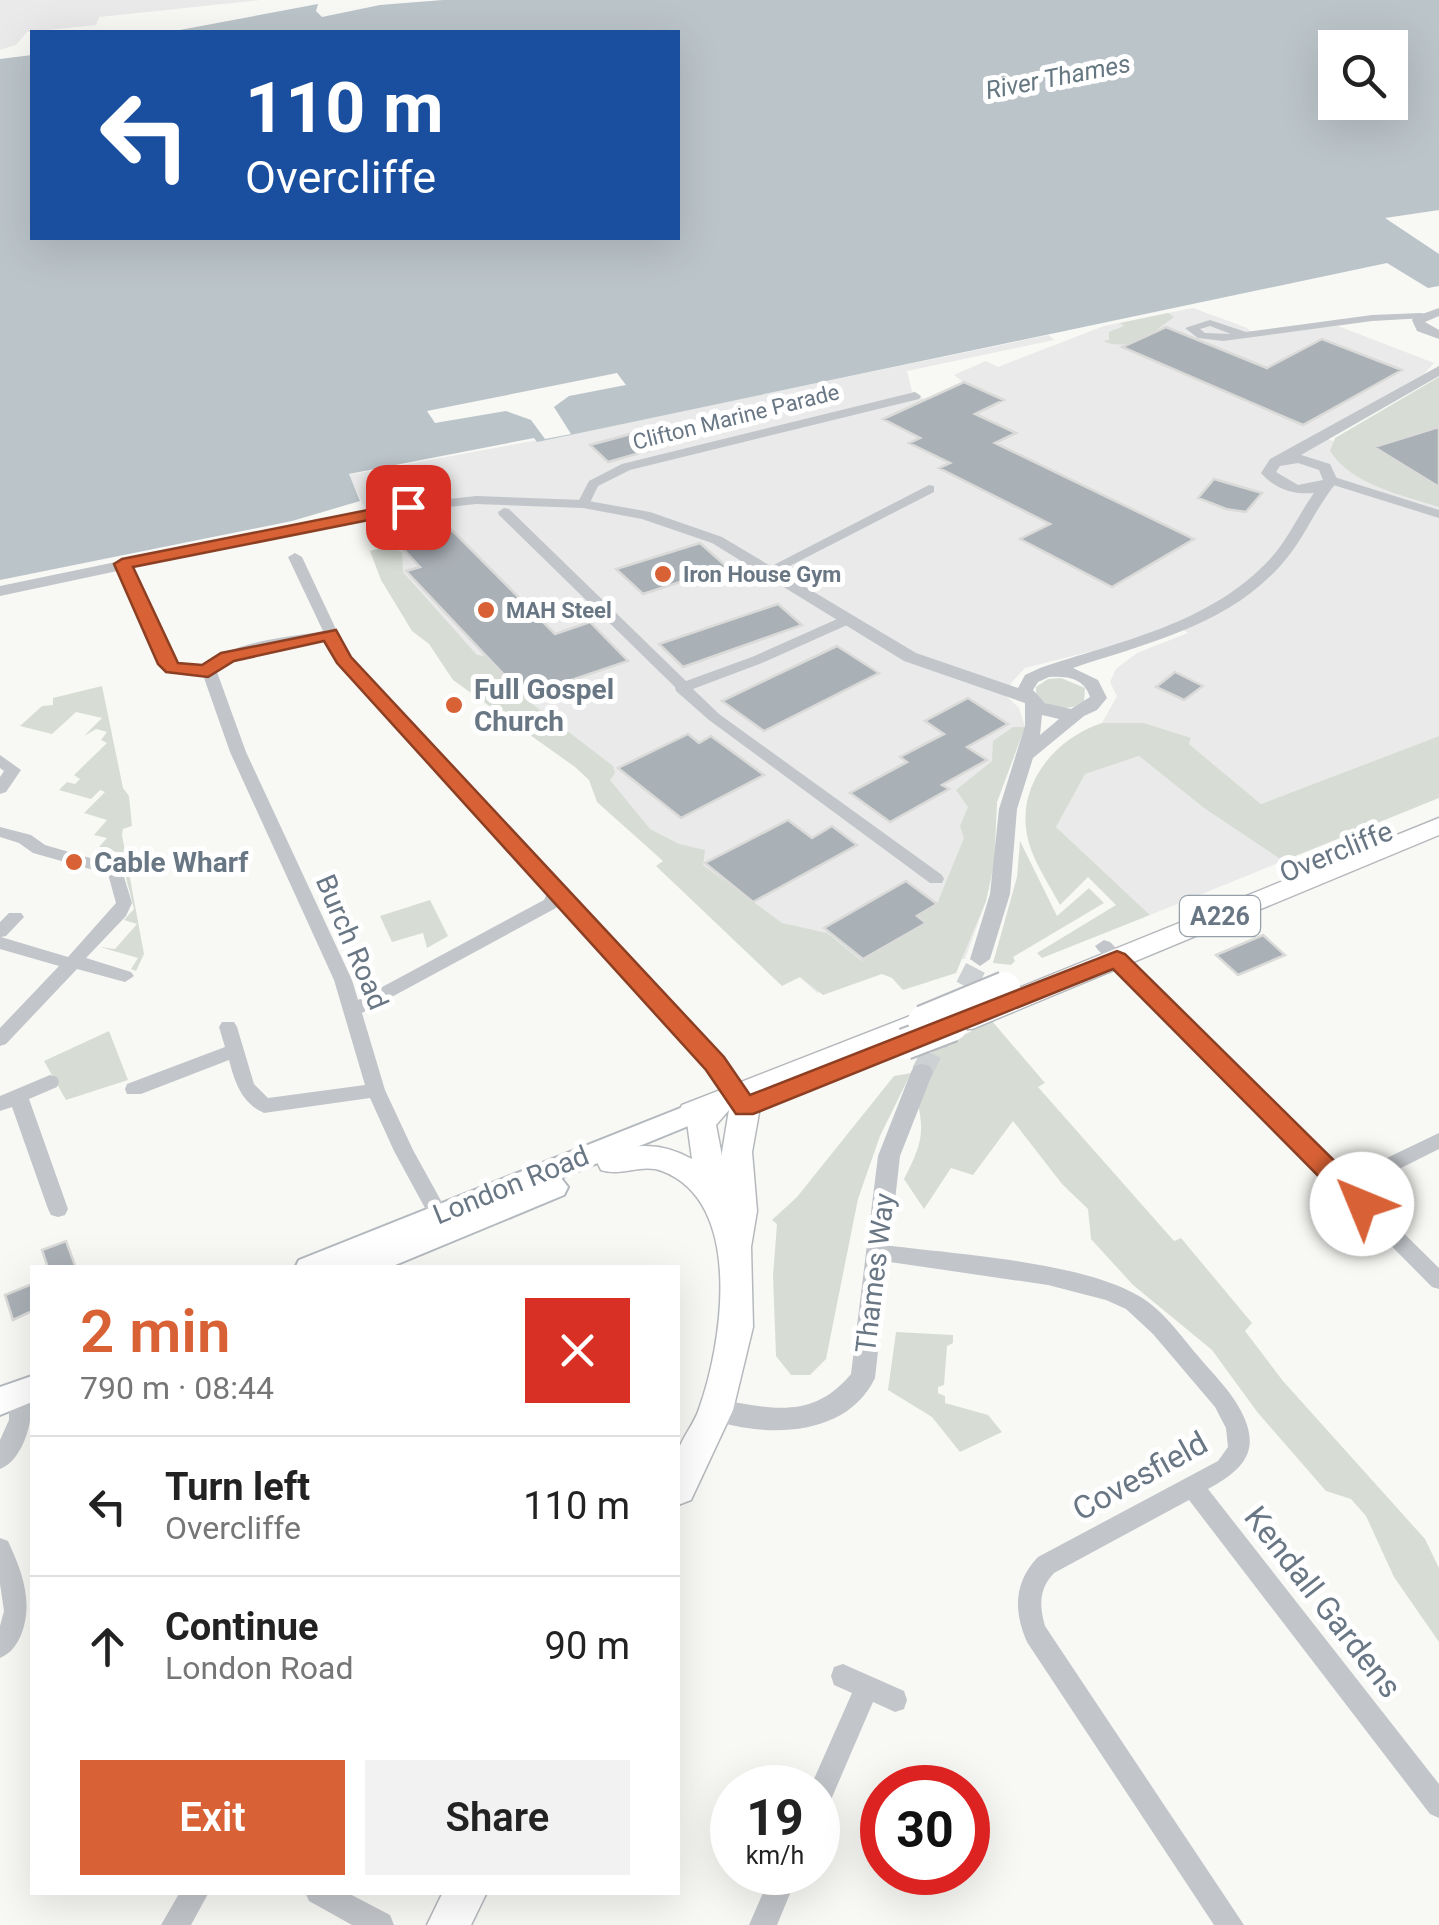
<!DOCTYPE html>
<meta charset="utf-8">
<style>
body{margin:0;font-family:Roboto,sans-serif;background:#f2f2f2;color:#222;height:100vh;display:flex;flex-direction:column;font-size:38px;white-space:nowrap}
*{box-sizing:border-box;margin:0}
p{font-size:32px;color:#767676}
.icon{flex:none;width:55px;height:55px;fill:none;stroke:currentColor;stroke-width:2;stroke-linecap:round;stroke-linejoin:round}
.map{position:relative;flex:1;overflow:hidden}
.panel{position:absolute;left:30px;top:1265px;width:650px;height:630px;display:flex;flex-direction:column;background:#fff;border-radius:0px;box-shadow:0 10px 40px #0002}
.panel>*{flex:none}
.guide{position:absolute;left:30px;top:30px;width:650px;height:210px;border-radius:0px;box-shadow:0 10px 40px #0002;background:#1a4fa0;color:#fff;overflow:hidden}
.fabs{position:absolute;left:1318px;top:30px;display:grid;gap:20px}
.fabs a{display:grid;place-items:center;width:90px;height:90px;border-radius:0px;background:#fff;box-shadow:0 10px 40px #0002;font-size:50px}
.speed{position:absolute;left:710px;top:1765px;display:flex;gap:20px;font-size:50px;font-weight:700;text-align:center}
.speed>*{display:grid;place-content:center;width:130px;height:130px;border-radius:50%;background:#fff;box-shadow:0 10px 40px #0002;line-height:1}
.speed small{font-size:25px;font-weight:400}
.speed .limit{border:15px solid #d22;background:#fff;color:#111}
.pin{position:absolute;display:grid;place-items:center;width:85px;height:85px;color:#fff;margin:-42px;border-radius:20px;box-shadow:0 5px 15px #0006}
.me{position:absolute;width:110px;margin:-55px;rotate:315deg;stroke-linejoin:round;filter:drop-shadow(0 0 8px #0008)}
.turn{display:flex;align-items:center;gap:35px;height:210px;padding:0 50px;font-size:45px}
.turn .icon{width:130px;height:130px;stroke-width:2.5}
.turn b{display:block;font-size:70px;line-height:85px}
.round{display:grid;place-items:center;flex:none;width:105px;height:105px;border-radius:0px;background:#f2f2f2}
.overview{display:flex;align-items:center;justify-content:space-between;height:170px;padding:0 50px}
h1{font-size:60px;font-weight:600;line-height:75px;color:#d86135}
.action{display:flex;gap:20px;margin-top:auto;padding:20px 50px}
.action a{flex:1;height:115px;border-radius:0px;background:#d86135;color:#fff;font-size:40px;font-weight:600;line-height:115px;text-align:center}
.action a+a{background:#f2f2f2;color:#222}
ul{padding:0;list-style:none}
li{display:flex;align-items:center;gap:30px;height:140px;padding:0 50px;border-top:2px solid #e0e0e0}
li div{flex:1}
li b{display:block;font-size:38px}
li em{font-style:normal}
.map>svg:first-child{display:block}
.built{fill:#e9eae9}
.green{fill:#d7ddd5}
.water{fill:#bbc4c9;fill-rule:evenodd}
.pier{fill:#f8f8f5}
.building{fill:#a9b0b6;stroke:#dadad8;stroke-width:2.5}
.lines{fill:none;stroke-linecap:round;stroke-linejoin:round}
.tertiary-tunnel{stroke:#cdd1d3;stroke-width:21;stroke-dasharray:21 11;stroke-linecap:butt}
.secondary-casing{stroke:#b4b9be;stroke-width:4}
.primary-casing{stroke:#b5b9bd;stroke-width:3}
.minor{fill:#c2c5c9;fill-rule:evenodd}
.tertiary{fill:#c2c5c9;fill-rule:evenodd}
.secondary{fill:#fff;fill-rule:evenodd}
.primary{fill:#fff;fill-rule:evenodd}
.primary-bridge-casing{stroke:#b5b9bd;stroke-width:34;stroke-linecap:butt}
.primary-bridge{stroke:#fff;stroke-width:30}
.route{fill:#d86135;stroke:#8c3f22;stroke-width:2.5}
.poi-dot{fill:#d86135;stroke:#fff;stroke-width:4}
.labels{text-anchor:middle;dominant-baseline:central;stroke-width:10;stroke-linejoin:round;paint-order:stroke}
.far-street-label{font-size:22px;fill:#697785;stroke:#fff}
.far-poi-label{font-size:22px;font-weight:bold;fill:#697785;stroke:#fff;text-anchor:start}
.far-water-label{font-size:25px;font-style:italic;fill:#657780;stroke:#fff}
.shield{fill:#fff;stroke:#96a0aa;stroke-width:2.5}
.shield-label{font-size:25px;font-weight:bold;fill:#697785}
.poi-label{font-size:28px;font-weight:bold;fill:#697785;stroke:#fff;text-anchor:start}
.street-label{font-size:28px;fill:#697785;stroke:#fff}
.near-street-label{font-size:32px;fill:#697785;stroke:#fff}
</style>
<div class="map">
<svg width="1439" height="1925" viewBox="0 0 1439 1925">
<rect width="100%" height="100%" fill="#f8f8f5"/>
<path class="built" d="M 0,0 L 261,0 L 99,17 L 96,25 L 27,32 L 16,45 L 0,50 Z
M 1193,308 L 1247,328 L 1255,335 L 1338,326 L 1434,363 L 1424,374 L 1317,434 L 1342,445 L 1439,390 L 1439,736 L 1261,804 L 1189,744 L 1191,739 L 1144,723 L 1102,723 L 1117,696 L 1110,682 L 1116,669 L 1137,653 L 1188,633 L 1175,624 L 1108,647 L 1025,668 L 1012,682 L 1006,696 L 1019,708 L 1025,727 L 997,802 L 994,864 L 986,901 L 965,959 L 917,956 L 817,993 L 655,845 L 399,574 L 348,475 L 571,434 L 1049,335 L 1054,340 L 907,371 L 912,391 L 925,400 L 963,382 L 954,375 L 986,361 L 998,367 L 1104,326 Z
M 1139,756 L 1204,808 L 1283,861 L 1150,915 L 1056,827 L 1084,774 Z"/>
<path class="green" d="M 1168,313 L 1174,317 C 1154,332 1129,353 1103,341 L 1109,340 L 1109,332 L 1124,326 L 1120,323 Z
M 1439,377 L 1439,427 L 1375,447 L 1439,487 L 1439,507 C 1402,495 1352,485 1330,451 L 1335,438 Z
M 385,547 L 402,552 L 403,572 L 477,655 L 486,656 L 523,697 L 613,766 L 615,773 L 610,780 L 650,829 L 679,844 L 705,850 L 703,865 L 782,923 L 827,933 L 862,961 L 927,923 L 919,916 L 937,904 L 964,838 L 960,826 L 968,807 L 956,790 L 992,761 L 993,741 L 1013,727 L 1025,727 L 997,802 L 994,864 L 986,901 L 956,973 L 903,990 L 892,978 L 882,974 L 823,995 L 800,977 L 782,986 L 656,866 L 663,861 L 597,802 L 589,780 L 575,767 L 453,680 L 429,644 L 412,631 L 381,580 L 370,551 Z
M 1061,678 L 1085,688 L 1084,702 C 1068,712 1049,709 1036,695 L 1036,687 L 1048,679 Z
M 102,686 L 123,788 L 129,796 L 132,826 L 123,829 L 122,835 L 144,954 L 136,971 L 131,969 L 138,958 L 100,947 L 115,949 L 137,924 L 124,920 L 134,909 L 123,866 L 116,863 L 123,854 L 99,847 L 107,838 L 94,835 L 107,820 L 84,813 L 105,792 L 100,790 L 91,799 L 59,790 L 67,782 L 75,784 L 80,779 L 74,775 L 107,743 L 101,740 L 107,732 L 96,729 L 84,736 L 102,718 L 76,712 L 52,734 L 20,726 L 42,706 L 53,705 L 53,698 Z
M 1102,723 L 1144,723 L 1191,738 L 1189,744 L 1261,804 L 1439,736 L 1439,798 L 1283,861 L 1204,808 L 1139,756 L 1085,774 L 1056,827 L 1150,915 L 1042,958 L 1037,953 L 1116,905 L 1088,877 L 1060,905 C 1049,884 1031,858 1027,835 C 1017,783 1056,738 1102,723 Z
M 1020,841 L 1057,916 L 1089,888 L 1104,903 L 1013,957 L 1015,961 L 1011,965 L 993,963 L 1017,877 Z
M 430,900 L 448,936 L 427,948 L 423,933 L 392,942 L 380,916 Z
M 992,1021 L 1045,1083 L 1038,1087 L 1174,1241 L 1181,1238 L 1252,1323 L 1245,1331 L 1283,1381 L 1425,1539 L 1439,1568 L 1439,1642 L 1394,1577 L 1366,1516 L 1351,1499 L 1326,1491 L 1258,1413 L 1212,1350 L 1133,1285 L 1091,1239 L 1088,1209 L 1062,1184 L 1013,1121 L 973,1175 L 951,1168 L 924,1209 L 904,1179 C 923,1142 926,1130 914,1090 L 933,1050 Z
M 109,1031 L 128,1080 L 66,1100 L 44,1061 Z
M 911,1073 L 880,1136 L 858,1199 L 826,1359 L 810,1375 L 791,1375 L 776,1356 L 773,1276 L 777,1224 L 772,1220 L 797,1197 L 894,1076 Z
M 896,1332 L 953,1335 L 953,1343 L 947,1346 L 944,1385 L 938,1387 L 938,1393 L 945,1396 L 945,1403 L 988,1415 L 1002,1432 L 960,1452 L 932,1417 L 888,1390 Z"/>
<path class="water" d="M 443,0 L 1439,0 L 1439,286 L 1428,288 L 1387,263 L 537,442 L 534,438 L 349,474 L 360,501 L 292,521 L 0,580 L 0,59 L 32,55 L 32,238 L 678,238 L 678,32 L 169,32 L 318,4 L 316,11 L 322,17 L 380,5 ZM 1335,48 L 1390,48 L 1390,102 L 1335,102 Z"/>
<path class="pier" d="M 1439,210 L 1439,254 L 1385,218 Z
M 617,373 L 626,385 L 569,396 L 554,407 L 571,434 L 545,439 L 531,420 L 506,411 L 435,423 L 427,411 Z"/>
<path class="building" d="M 1166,327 L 1267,368 L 1322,339 L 1402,370 L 1303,425 L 1122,347 Z
M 964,382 L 1004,400 L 975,414 L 1016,433 L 995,443 L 1194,539 L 1112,587 L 1020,539 L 1050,524 L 939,468 L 950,463 L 909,443 L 920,438 L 883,419 Z
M 657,427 L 675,443 L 608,462 L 590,445 Z
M 1439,427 L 1439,487 L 1374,447 Z
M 1214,479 L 1262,493 L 1246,512 L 1226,509 L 1198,498 Z
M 437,515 L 555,634 L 590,622 L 628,661 L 524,696 L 406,571 L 420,567 L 386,530 Z
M 700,543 L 727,567 L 643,594 L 616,569 Z
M 778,604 L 802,625 L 683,667 L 659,644 Z
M 837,646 L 879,673 L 764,731 L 722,701 Z
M 1175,672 L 1203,686 L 1184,700 L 1156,687 Z
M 968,698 L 1008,724 L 967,747 L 987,760 L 942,785 L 949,789 L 890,822 L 850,793 L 907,762 L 900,757 L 944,734 L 925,721 Z
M 688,734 L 699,743 L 711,736 L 764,775 L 681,818 L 618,768 Z
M 788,820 L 812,838 L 832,826 L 857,845 L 753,902 L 705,863 Z
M 906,881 L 937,904 L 917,916 L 926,923 L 863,959 L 824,928 Z
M 1263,935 L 1285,955 L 1238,975 L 1216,955 Z
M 66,1241 L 76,1268 L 48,1268 L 42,1250 Z
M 32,1284 L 32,1311 L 13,1320 L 5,1295 Z"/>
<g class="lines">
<path class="tertiary-tunnel" d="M 922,1072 L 980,959"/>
<defs>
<path id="secondary" d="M 693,1103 L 703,1106 L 707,1113 L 703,1120 L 561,1178 L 568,1187 L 564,1195 L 388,1268 L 295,1268 L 299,1260 Z
M 32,1376 L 32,1402 L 0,1415 L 0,1387 Z"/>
<path id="primary" d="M 1439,818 L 1439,835 L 972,1029 L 952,1029 L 948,1022 L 952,1015 Z
M 923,1011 L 933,1014 L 937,1021 L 933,1028 L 756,1100 L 760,1107 L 752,1152 L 757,1211 L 751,1247 L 753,1327 L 733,1410 L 691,1500 L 678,1505 C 678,1489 674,1466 678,1451 C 683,1436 694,1424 699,1409 C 722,1345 745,1202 662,1171 C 642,1163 621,1177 601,1170 L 597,1162 L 601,1154 C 633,1143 662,1142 692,1159 L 687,1122 L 678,1113 L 682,1105 ZM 729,1110 L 722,1152 L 722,1156 L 716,1125 Z
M 443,1892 L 487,1892 L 471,1925 L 427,1925 Z"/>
</defs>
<use href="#secondary" class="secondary-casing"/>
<use href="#primary" class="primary-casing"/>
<path class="minor" d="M 1421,313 L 1425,314 L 1425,318 L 1372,321 L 1223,341 L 1198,338 L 1185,328 L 1210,320 L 1246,332 L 1372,315 ZM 1210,326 L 1231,334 L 1205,333 L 1200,329 Z
M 915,392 L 921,396 L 919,399 L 630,470 L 598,486 L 588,507 L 578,507 L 577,504 L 589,481 L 622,464 Z
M 1331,476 L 1439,510 L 1439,518 L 1327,483 L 1325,480 Z
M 929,485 L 934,486 L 934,492 L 776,573 L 766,573 L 764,570 Z
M 504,508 L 509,509 L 686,681 L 752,657 L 844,616 L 854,616 L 854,622 L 762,663 L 693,689 L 719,714 L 942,875 L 944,879 L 942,883 L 930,883 L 709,720 L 676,691 L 675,687 L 499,515 L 498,512 Z
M 295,553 L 302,557 L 349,657 L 713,1048 L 751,1101 L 753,1106 L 751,1111 L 737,1111 L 699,1058 L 559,904 L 556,908 L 362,1013 L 385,1090 L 413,1150 L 455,1226 L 452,1232 L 445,1234 L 438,1232 L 394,1151 L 370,1098 L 264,1113 C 242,1103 235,1083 229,1060 L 141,1094 L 127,1094 L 125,1089 L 127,1084 L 225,1047 L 219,1027 L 222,1022 L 234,1022 L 237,1027 L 254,1084 L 268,1098 L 365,1085 L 334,980 L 230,752 L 203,675 L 182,675 L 162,667 L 115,564 L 122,560 L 129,564 L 173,661 L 184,667 L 205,667 C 233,640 286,638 323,631 L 288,557 ZM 326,639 L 338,662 L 548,892 L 544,900 L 358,1000 L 352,980 L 246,752 L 217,672 C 244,647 292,646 326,639 Z
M 0,755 L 21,770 L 6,792 L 0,794 L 0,777 L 4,771 L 0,768 Z
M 0,827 L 31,835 L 45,845 L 121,867 L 132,903 L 126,916 L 86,958 L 131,972 L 134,976 L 125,982 L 77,969 L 6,1044 L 0,1046 L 0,1028 L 59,966 L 0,949 L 0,922 L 9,913 L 21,913 L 24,917 L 6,936 L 1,937 L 68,957 L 116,903 L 108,874 L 33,853 L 19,843 L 0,837 Z
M 1104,940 L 1110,942 L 1347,1177 L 1439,1133 L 1439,1149 L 1359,1189 L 1439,1268 L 1439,1289 L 1432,1287 L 1098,950 L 1095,946 Z
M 50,1075 L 57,1077 L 59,1082 L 57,1087 L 29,1099 L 68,1209 L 65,1215 L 58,1217 L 51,1215 L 48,1209 L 12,1107 L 0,1111 L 0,1096 Z
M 876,1244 C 949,1254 1077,1260 1139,1296 C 1163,1310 1181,1336 1198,1356 C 1213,1374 1230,1390 1241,1411 C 1262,1451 1243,1470 1208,1489 L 1439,1784 L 1439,1818 L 1430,1814 L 1189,1500 L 1054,1573 C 1039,1589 1039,1605 1045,1626 L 1244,1925 L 1214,1925 L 1027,1642 C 1014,1612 1013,1583 1038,1557 L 1218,1461 L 1228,1447 L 1226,1428 L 1215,1407 L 1153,1334 L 1126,1309 L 1106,1300 L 1048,1285 L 876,1260 L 869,1258 L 866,1252 L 869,1246 Z
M 20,1385 L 28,1387 C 38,1410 25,1460 0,1469 L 0,1440 L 9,1420 L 9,1394 L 12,1387 Z
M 0,1538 L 8,1541 C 22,1571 34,1603 21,1635 C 16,1646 11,1653 0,1658 L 0,1626 L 4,1611 L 0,1584 Z
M 843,1664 L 904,1691 L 907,1700 L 904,1709 L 895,1712 L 873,1702 L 827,1809 L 818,1813 L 818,1788 L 810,1788 L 852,1693 L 834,1685 L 831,1676 L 834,1667 Z
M 772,1872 L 799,1872 L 777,1925 L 749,1925 Z
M 180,1892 L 209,1892 L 191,1925 L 161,1925 Z
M 305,1892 L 346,1892 L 390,1915 L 394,1925 L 352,1925 L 309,1901 Z"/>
<path class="tertiary" d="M 1439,308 L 1439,316 L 1425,322 L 1439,330 L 1439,339 L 1417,331 L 1412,320 L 1414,317 Z
M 1439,366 L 1439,376 L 1301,455 L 1330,464 L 1338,481 C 1316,506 1304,540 1281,565 C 1227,626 1147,643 1073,668 L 1098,680 L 1107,698 L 1097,710 L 1084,716 L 1033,758 L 1017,809 L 1010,894 L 990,959 L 980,966 L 970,959 L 990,894 L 999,809 L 1025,726 L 1025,703 L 904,661 L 712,543 L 642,519 L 583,508 L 476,504 L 386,514 L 0,596 L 0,586 L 386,506 L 476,496 L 583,500 L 650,512 L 722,537 L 916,653 L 1018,688 L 1025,675 L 1040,668 C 1120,641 1211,624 1271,558 C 1288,539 1299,514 1314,493 C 1293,495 1275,489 1261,473 L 1270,459 ZM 1298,463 L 1319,470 L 1323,480 L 1298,485 L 1276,472 L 1280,466 ZM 1049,677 C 1067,676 1084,678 1090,697 L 1071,709 L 1045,703 L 1033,690 L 1038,682 ZM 1042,715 L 1059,719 L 1040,735 Z
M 922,1064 L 930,1066 L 933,1072 L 900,1156 L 875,1378 C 846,1439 762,1438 707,1418 L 703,1410 L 707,1402 L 716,1399 C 770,1408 812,1421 851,1374 L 878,1156 L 911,1072 L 914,1066 Z"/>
<use href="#secondary" class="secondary"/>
<use href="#primary" class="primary"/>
<defs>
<path id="primary-bridge" d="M 923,1021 L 1005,987
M 905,1044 L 952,1026"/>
</defs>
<use href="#primary-bridge" class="primary-bridge-casing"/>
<use href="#primary-bridge" class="primary-bridge"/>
</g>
<path class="route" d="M 408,502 L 414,503 L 414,511 L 133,567 L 178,663 L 202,665 L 221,653 L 336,630 L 351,657 L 724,1057 L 750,1095 L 1117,951 L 1125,954 L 1371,1197 L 1375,1204 L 1371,1211 L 1353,1211 L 1113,969 L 753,1114 L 736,1114 L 706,1070 L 337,663 L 324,641 L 234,661 L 208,677 L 166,672 L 158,664 L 114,564 L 122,559 Z"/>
<g class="poi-dot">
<circle cx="663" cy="574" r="10"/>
<circle cx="486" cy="610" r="10"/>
<circle cx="454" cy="705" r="10"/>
<circle cx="74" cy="862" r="10"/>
</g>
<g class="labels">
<g class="far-street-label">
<text transform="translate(736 417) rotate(-14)">Clifton Marine Parade</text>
</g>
<g class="far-poi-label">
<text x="683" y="574">Iron House Gym</text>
<text x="506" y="610">MAH Steel</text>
</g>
<g class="far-water-label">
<text transform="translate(1058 77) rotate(-11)">River Thames</text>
</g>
<rect class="shield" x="1180" y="896" width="80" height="40" rx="8"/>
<g class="shield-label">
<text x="1220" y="916">A226</text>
</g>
<g class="poi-label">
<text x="474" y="689">Full Gospel<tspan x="474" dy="32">Church</tspan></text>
<text x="94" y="862">Cable Wharf</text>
</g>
<g class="street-label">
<text transform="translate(1336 852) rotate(-22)">Overcliffe</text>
<text transform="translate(352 942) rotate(67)">Burch Road</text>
<text transform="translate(511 1185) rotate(-22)">London Road</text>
<text transform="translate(875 1273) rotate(-83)">Thames Way</text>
</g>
<g class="near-street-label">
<text transform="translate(1140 1476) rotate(-29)">Covesfield</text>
<text transform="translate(1323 1602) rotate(52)">Kendall Gardens</text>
</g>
</g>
</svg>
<div class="fabs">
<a><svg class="icon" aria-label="search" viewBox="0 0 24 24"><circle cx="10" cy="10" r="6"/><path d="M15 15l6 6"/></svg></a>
</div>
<div class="speed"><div>19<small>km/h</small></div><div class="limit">30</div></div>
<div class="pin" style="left:408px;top:507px;background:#d93025"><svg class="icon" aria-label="arrive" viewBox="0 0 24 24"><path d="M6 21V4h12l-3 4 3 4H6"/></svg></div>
<svg class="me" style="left:1362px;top:1204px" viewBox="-20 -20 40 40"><circle r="19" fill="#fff"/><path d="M0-13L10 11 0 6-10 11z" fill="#d86135"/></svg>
<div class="guide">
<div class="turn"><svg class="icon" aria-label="left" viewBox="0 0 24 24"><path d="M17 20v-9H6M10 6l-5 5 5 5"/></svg><div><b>110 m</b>Overcliffe</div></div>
</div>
<section class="panel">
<div class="overview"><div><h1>2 min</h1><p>790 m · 08:44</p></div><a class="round" style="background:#d93025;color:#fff"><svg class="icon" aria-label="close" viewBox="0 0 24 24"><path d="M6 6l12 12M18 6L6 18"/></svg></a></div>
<ul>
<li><svg class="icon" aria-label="left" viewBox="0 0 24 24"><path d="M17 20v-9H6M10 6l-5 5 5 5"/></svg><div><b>Turn left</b><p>Overcliffe</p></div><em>110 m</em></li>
<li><svg class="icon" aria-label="ahead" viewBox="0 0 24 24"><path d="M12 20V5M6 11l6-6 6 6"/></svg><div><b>Continue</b><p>London Road</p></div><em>90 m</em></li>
</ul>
<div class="action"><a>Exit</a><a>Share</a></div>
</section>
</div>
